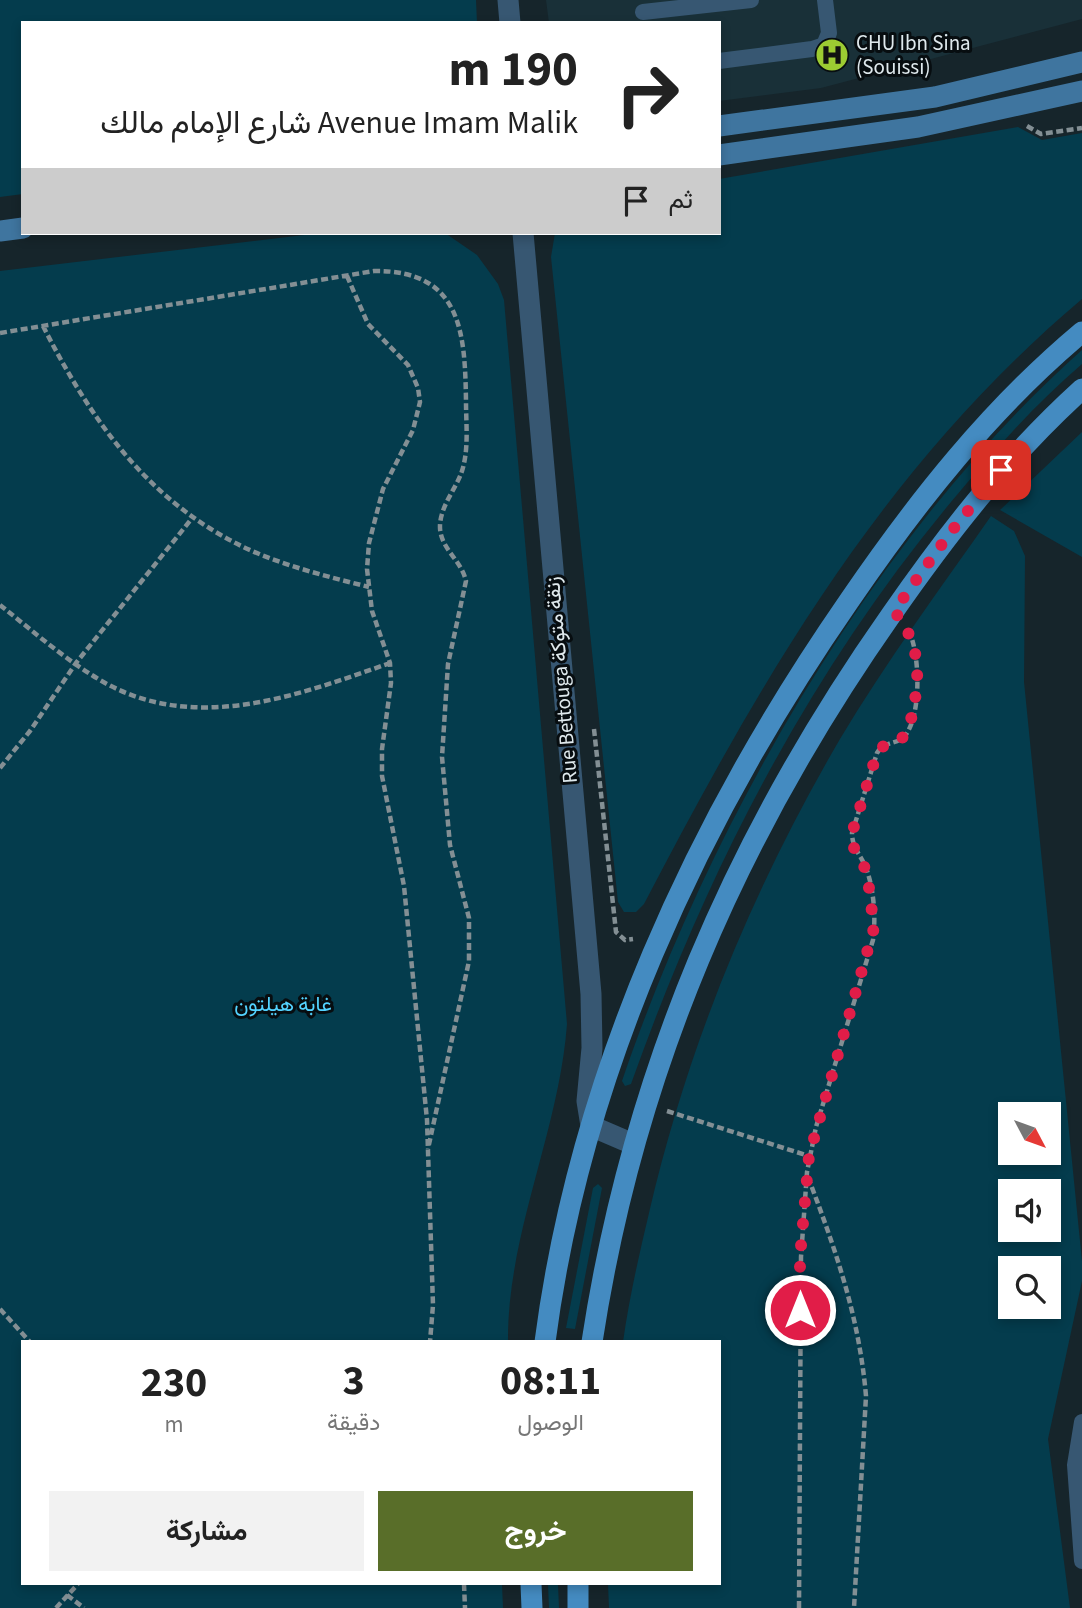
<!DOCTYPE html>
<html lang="ar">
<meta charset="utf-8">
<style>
body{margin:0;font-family:"Source Sans 3",Vazirmatn,sans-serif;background:#f2f2f2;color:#222;direction:rtl;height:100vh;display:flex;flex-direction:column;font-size:26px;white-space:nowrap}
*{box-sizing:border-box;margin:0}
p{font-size:23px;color:#767676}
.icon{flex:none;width:38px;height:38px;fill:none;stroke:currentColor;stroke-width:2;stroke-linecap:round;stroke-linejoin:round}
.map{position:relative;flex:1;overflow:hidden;direction:ltr}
.sheet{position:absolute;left:21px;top:1340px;width:700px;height:245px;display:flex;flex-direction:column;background:#fff;border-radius:0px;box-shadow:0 4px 10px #0003;direction:rtl}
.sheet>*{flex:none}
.top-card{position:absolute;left:21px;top:21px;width:700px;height:214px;border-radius:0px;box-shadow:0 4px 10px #0003;direction:rtl;background:#fff;color:#222;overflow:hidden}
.needle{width:46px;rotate:131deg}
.buttons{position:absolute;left:998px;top:1102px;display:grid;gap:14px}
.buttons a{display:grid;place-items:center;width:63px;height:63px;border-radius:0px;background:#fff;box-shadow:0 4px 10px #0003;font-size:35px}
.pin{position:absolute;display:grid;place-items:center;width:60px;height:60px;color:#fff;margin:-30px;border-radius:14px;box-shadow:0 4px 10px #0006}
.me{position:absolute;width:77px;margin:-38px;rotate:0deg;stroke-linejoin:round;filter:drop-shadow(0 0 5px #0008)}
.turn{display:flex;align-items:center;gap:24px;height:147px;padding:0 28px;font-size:32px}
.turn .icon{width:91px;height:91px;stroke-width:2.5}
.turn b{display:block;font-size:49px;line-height:60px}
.then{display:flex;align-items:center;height:66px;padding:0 28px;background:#0003;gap:14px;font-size:26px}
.eta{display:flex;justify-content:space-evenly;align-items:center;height:119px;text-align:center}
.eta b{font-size:42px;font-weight:700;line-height:49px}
.primary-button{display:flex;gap:14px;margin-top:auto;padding:14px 28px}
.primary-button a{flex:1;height:80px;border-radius:0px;background:#596e29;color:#fff;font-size:28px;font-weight:700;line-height:80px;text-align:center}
.primary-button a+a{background:#f2f2f2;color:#222}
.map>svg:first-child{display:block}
.built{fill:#193038}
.green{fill:#043c4d;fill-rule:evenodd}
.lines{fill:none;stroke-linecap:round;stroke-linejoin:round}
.path{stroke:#838f94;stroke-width:4.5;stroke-dasharray:7 3.5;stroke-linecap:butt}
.service{stroke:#375772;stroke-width:16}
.minor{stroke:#375772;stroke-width:21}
.secondary{stroke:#3f759f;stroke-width:21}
.primary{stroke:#448bc1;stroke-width:21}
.route{stroke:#e11d48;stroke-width:12;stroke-dasharray:0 21.6}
.labels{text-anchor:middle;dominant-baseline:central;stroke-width:6;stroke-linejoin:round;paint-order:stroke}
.poi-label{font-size:21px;fill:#dfe9ed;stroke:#070d10;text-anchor:start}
.street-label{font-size:21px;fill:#dfe9ed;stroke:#070d10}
.park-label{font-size:21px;fill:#53d3ff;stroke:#070d10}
</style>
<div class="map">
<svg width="1082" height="1608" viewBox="0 0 1082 1608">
<rect width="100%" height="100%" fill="#16252b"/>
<path class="built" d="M 546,0 L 1082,0 L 1082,19 L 821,88 L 719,101 L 719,23 L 549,23 Z"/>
<path class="green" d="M 0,0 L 476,0 L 477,23 L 23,23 L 23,194 L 0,197 Z
M 1018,127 L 1042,140 L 1082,133 L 1082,299 C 883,467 763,676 644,904 L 636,912 L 624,912 L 618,902 L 551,257 L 555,233 L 719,233 L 719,179 Z
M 321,233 L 445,233 L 477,255 L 498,284 L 504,300 L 567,1024 C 559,1132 507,1234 508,1342 L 23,1342 L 23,1584 L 502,1584 L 503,1608 L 0,1608 L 0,271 Z
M 1082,350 L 1082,364 C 1034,405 992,453 951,502 C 807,675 706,873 631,1084 L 625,1086 L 622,1081 C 711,820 875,534 1082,350 Z
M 1082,432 L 1082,557 L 1000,510 Z
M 991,516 L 1014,531 L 1025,556 L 1024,682 L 1082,1261 L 1082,1281 L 1048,1439 L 1070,1608 L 609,1608 L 608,1584 L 719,1584 L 719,1342 L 623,1342 C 629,1299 639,1255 649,1213 C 688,1045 753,888 840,739 C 886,662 940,589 991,516 ZM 1010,1115 L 1048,1115 L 1048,1153 L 1010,1153 ZM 1010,1192 L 1048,1192 L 1048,1230 L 1010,1230 ZM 1010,1269 L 1048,1269 L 1048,1307 L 1010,1307 Z
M 598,1184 L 602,1188 L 575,1329 L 566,1328 L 593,1188 Z
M 548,1584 L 558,1584 L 559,1608 L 549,1608 Z"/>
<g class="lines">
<path class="path" d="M 1027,126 L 1041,134 L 1082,128
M 347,276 L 368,324 L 408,365 L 418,388 L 420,402 L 413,430 L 383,489 L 369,543 L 367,569 L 372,611 L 390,663 L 391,683 L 382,749 L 382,776 L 404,886 L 427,1120 L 433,1305 L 430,1342
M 43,326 C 92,422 150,505 252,551 C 289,567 329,577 369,587
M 0,333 L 374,271 C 462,270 465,333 466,402 C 466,424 469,449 462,471 C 456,489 441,505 440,525 C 439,548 461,559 466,581 L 448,664 L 442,757 L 450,845 L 469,918 L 469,961 L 428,1149
M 0,605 C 34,632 69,663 107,684 C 199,733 299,695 390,663
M 594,729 L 616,932 L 625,940 L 633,939
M 0,768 L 30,731 L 76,663 L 193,517
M 667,1111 L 809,1156
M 808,1177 C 836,1251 859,1316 866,1396 L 854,1608
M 0,1309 L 30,1342
M 464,1584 L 465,1608
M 67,1595 L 84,1608
M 56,1608 L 78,1584
M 799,1608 L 801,1257 L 807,1172 L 816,1127 L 873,940 C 876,918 874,889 866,868 C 861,855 852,848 852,833 L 877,753 C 884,741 895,745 904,737 C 922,717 920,654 909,631"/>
<path class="service" d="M 643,12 L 751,0
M 719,61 L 812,49 L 824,45 L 829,33 L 825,0
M 1082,1422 L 1075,1465 L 1082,1561"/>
<path class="minor" d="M 508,0 L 510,23
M 523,233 L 591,994 L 592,1048 L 587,1101 L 591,1126 L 633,1144"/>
<path class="secondary" d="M 719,126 L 935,97 L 1082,62
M 719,155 L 918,127 L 1082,91
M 0,231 L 23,228"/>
<path class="primary" d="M 545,1342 C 580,1074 696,822 849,601 C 916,503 990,409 1082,332
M 592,1342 C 633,1073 735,837 891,615 C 948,533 1008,456 1082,389
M 531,1584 L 532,1608
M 578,1584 L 578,1608"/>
</g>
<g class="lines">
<path class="route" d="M 800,1310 L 800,1257 L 809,1156 L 874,928 L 867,872 L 853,846 L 852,833 L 877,753 C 884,741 896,745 904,736 C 910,730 911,718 913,710 C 921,672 919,641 894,611 L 950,533 L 1001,470"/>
</g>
<defs>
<symbol id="hospital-disc" viewBox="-11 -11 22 22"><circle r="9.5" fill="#9ccb32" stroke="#070d10"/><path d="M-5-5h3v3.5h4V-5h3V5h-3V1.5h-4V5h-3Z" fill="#111"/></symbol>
</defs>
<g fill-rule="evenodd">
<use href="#hospital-disc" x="813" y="36" width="38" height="38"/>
</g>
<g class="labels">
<g class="poi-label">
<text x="856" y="43">CHU Ibn Sina<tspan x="856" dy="24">(Souissi)</tspan></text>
</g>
<g class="street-label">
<text transform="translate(561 680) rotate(-95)">Rue Bettouga زنقة متوكة</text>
</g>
<g class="park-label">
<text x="283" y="1004">غابة هيلتون</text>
</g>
</g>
</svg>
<div class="buttons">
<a><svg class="needle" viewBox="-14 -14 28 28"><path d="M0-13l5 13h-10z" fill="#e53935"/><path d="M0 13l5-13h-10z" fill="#767676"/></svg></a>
<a><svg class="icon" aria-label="sound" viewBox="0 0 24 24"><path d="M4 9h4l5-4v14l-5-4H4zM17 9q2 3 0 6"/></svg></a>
<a><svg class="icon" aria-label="search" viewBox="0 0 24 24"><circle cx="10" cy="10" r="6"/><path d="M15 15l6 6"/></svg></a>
</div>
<div class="pin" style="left:1001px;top:470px;background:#d93025"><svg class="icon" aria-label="arrive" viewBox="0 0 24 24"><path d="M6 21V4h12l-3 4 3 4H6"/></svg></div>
<svg class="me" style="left:800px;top:1310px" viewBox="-20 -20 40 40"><circle r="17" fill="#e11d48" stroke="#fff" stroke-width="3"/><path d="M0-11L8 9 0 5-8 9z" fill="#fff"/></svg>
<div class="top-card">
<div class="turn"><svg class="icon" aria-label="right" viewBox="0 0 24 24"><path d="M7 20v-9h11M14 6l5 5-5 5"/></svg><div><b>190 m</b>Avenue Imam Malik شارع الإمام مالك</div></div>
<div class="then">ثم<svg class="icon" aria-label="arrive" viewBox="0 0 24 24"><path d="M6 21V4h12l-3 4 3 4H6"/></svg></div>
</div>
<section class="sheet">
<div class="eta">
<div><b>08:11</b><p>الوصول</p></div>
<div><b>3</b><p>دقيقة</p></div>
<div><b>230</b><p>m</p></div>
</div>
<div class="primary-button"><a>خروج</a><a>مشاركة</a></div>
</section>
</div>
